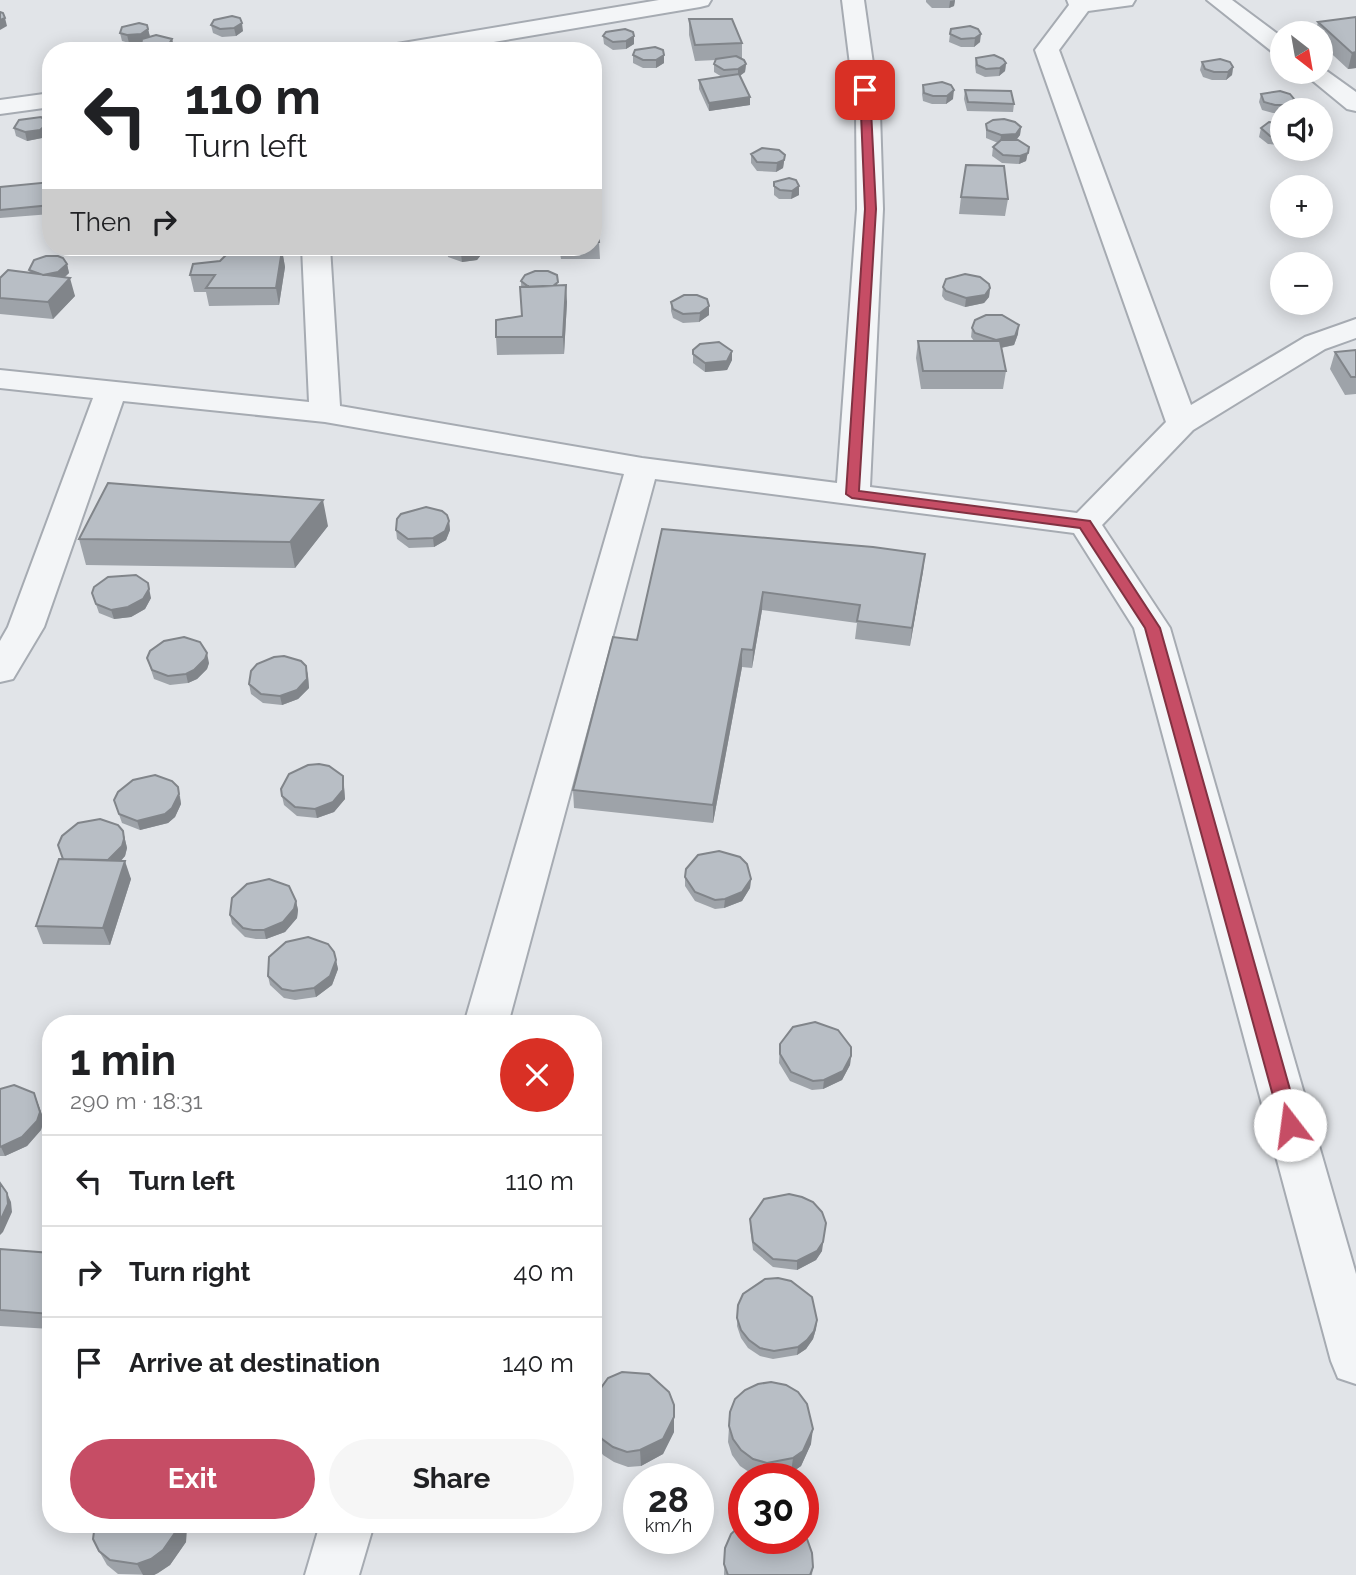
<!DOCTYPE html>
<meta charset="utf-8">
<style>
body{margin:0;font-family:Raleway,sans-serif;background:#f6f6f6;color:#202124;height:100vh;display:flex;flex-direction:column;font-size:26px;white-space:nowrap}
*{box-sizing:border-box;margin:0}
p{font-size:23px;color:#757577}
.icon{flex:none;width:38px;height:38px;fill:none;stroke:currentColor;stroke-width:2;stroke-linecap:round;stroke-linejoin:round}
.map{position:relative;flex:1;overflow:hidden}
.details{position:absolute;left:42px;top:1015px;width:560px;height:518px;display:flex;flex-direction:column;background:#fff;border-radius:28px;box-shadow:0 4px 18px #0003}
.details>*{flex:none}
.banner{position:absolute;left:42px;top:42px;width:560px;height:214px;border-radius:28px;box-shadow:0 4px 18px #0003;background:#fff;color:#202124;overflow:hidden}
.needle{width:46px;rotate:149deg}
.fabs{position:absolute;left:1270px;top:21px;display:grid;gap:14px}
.fabs a{display:grid;place-items:center;width:63px;height:63px;border-radius:50%;background:#fff;box-shadow:0 4px 18px #0003;font-size:35px}
.speed{position:absolute;left:623px;top:1463px;display:flex;gap:14px;font-size:35px;font-weight:700;text-align:center}
.speed>*{display:grid;place-content:center;width:91px;height:91px;border-radius:50%;background:#fff;box-shadow:0 4px 18px #0003;line-height:1}
.speed small{font-size:18px;font-weight:400}
.speed .limit{border:10px solid #d22;background:#fff;color:#111}
.pin{position:absolute;display:grid;place-items:center;width:60px;height:60px;color:#fff;margin:-30px;border-radius:14px;box-shadow:0 4px 10px #0006}
.me{position:absolute;width:77px;margin:-38px;rotate:345deg;stroke-linejoin:round;filter:drop-shadow(0 0 5px #0008)}
.turn{display:flex;align-items:center;gap:24px;height:147px;padding:0 28px;font-size:32px}
.turn .icon{width:91px;height:91px;stroke-width:2.5}
.turn b{display:block;font-size:49px;line-height:60px}
.then{display:flex;align-items:center;height:66px;padding:0 28px;background:#0003;gap:14px;font-size:26px}
.round{display:grid;place-items:center;flex:none;width:74px;height:74px;border-radius:37px;background:#f6f6f6}
.summary{display:flex;align-items:center;justify-content:space-between;height:119px;padding:0 28px}
h1{font-size:42px;font-weight:700;line-height:52px}
.button{display:flex;gap:14px;margin-top:auto;padding:14px 28px}
.button a{flex:1;height:80px;border-radius:42px;background:#c64d65;color:#fff;font-size:28px;font-weight:700;line-height:80px;text-align:center}
.button a+a{background:#f6f6f6;color:#202124}
ul{padding:0;list-style:none}
li{display:flex;align-items:center;gap:21px;height:91px;padding:0 28px;border-top:2px solid #e0e0e0}
li div{flex:1}
li b{display:block;font-size:26px}
li em{font-style:normal}
.map>svg:first-child{display:block}
.lines{fill:none;stroke-linecap:round;stroke-linejoin:round}
.minor-casing{stroke:#a6abb2;stroke-width:4}
.minor{fill:#f3f5f7;fill-rule:evenodd}
.wall{fill:#9ea3a9}
.shaded-wall{fill:#81858a}
.building{fill:#b8bec5;stroke:#81858a;stroke-width:2}
.route{fill:#c64d65;stroke:#813242;stroke-width:2}
</style>
<div class="map">
<svg width="1356" height="1575" viewBox="0 0 1356 1575">
<rect width="100%" height="100%" fill="#e1e4e8"/>
<g class="lines">
<defs>
<path id="minor" d="M 659,0 L 711,0 L 708,5 L 700,7 L 440,51 L 385,51 L 389,46 L 397,44 Z
M 842,0 L 864,0 L 880,113 L 883,209 L 870,487 L 1077,513 L 1166,422 L 1035,50 L 1069,5 L 1067,0 L 1135,0 L 1132,5 L 1088,11 L 1059,50 L 1191,405 L 1305,337 L 1356,319 L 1356,338 L 1325,349 L 1193,430 L 1102,525 L 1170,628 L 1356,1274 L 1356,1384 L 1338,1378 L 1331,1361 L 1134,628 L 1074,533 L 655,479 L 508,1024 L 464,1024 L 624,474 L 325,422 L 123,401 L 44,627 L 13,679 L 0,682 L 0,641 L 8,627 L 93,398 L 0,388 L 0,370 L 309,402 L 302,247 L 330,247 L 340,406 L 642,458 L 837,483 L 857,209 L 856,113 Z
M 1207,0 L 1232,0 L 1283,38 L 1283,56 L 1275,54 Z
M 1321,67 L 1356,92 L 1356,111 L 1347,109 L 1302,72 L 1321,72 Z
M 51,93 L 51,107 L 0,114 L 0,100 Z
M 320,1524 L 374,1524 L 359,1575 L 305,1575 Z"/>
</defs>
<use href="#minor" class="minor-casing"/>
<use href="#minor" class="minor"/>
</g>
<path class="wall" d="M 926,0 L 955,0 L 954,6 L 949,8 L 932,8 L 926,2 Z
M 1356,17 L 1356,68 L 1348,69 L 1321,44 L 1321,33 L 1315,33 L 1318,22 Z
M 689,19 L 742,43 L 742,59 L 746,64 L 745,72 L 740,76 L 750,97 L 750,105 L 709,111 L 699,89 L 699,80 L 722,77 L 714,72 L 714,64 L 716,60 L 695,61 L 689,35 Z
M 214,20 L 243,31 L 236,36 L 222,37 L 213,33 L 211,25 Z
M 970,26 L 980,42 L 974,47 L 961,47 L 949,42 L 950,34 Z
M 148,29 L 150,37 L 172,39 L 174,47 L 171,51 L 142,51 L 142,42 L 129,43 L 122,41 L 120,33 Z
M 606,32 L 634,44 L 626,49 L 613,50 L 604,44 L 603,36 Z
M 633,55 L 664,55 L 664,63 L 656,68 L 643,68 L 633,63 Z
M 976,58 L 1006,63 L 1005,71 L 999,76 L 985,77 L 976,73 L 975,66 Z
M 1202,62 L 1233,67 L 1232,75 L 1226,80 L 1212,80 L 1203,77 L 1200,70 Z
M 923,85 L 953,99 L 946,104 L 932,104 L 923,101 L 922,94 Z
M 965,90 L 1014,104 L 1013,112 L 967,111 L 964,99 Z
M 1280,91 L 1292,108 L 1289,110 L 1283,110 L 1283,113 L 1273,113 L 1262,110 L 1259,102 L 1261,94 Z
M 986,124 L 1021,127 L 1020,135 L 1016,140 L 1029,147 L 1026,161 L 1019,164 L 1002,163 L 992,156 L 993,147 L 998,143 L 986,138 Z
M 1283,124 L 1283,145 L 1268,144 L 1259,137 L 1261,128 Z
M 14,128 L 50,131 L 42,138 L 27,141 L 16,136 Z
M 751,154 L 785,155 L 783,168 L 776,172 L 757,171 L 751,163 Z
M 51,182 L 51,214 L 0,218 L 0,187 Z
M 774,182 L 799,186 L 799,195 L 791,199 L 779,199 L 774,195 Z
M 961,197 L 1008,199 L 1005,216 L 959,214 Z
M 593,203 L 599,242 L 600,259 L 561,259 L 559,247 L 593,247 Z
M 447,247 L 484,251 L 477,260 L 462,262 L 448,257 Z
M 282,250 L 285,267 L 279,305 L 209,306 L 206,292 L 194,292 L 190,275 L 220,261 Z
M 67,264 L 69,273 L 64,278 L 75,296 L 53,319 L 0,314 L 0,278 L 30,273 L 29,270 Z
M 521,281 L 558,285 L 567,302 L 564,354 L 497,355 L 496,337 L 522,316 Z
M 943,287 L 990,288 L 989,297 L 984,303 L 965,307 L 945,300 L 942,296 Z
M 671,302 L 709,306 L 709,315 L 699,322 L 683,323 L 673,318 L 671,311 Z
M 972,328 L 1018,334 L 1014,345 L 1001,348 L 1006,371 L 1003,389 L 921,389 L 916,358 L 918,341 L 974,341 L 971,337 Z
M 693,350 L 732,360 L 727,370 L 705,372 L 693,363 Z
M 1356,350 L 1356,394 L 1345,395 L 1330,369 L 1335,352 Z
M 449,521 L 450,530 L 446,540 L 434,547 L 409,548 L 397,539 L 396,530 Z
M 328,526 L 295,568 L 86,565 L 79,539 Z
M 662,529 L 925,554 L 910,646 L 855,639 L 857,623 L 762,610 L 752,668 L 742,667 L 713,823 L 574,808 L 573,790 L 637,640 Z
M 92,593 L 151,598 L 145,609 L 131,617 L 114,619 L 99,613 Z
M 147,658 L 209,663 L 207,669 L 197,679 L 188,683 L 170,685 L 154,679 Z
M 306,666 L 308,676 L 309,688 L 298,699 L 282,705 L 263,703 L 251,694 L 249,684 Z
M 344,785 L 345,799 L 334,812 L 317,818 L 297,816 L 284,805 L 282,796 Z
M 180,796 L 181,804 L 175,817 L 168,823 L 140,830 L 122,823 L 114,800 Z
M 123,831 L 127,848 L 125,856 L 121,861 L 131,879 L 110,945 L 43,944 L 36,926 L 63,860 Z
M 685,877 L 751,879 L 750,888 L 742,901 L 724,908 L 715,909 L 695,901 L 685,886 Z
M 296,901 L 298,910 L 297,918 L 285,932 L 266,939 L 256,939 L 245,937 L 232,924 L 230,915 Z
M 334,952 L 338,969 L 332,985 L 316,997 L 295,1000 L 284,998 L 270,985 L 268,976 Z
M 780,1044 L 851,1056 L 850,1065 L 842,1080 L 823,1089 L 812,1090 L 790,1081 L 779,1063 Z
M 0,1089 L 34,1093 L 44,1120 L 41,1130 L 27,1146 L 5,1156 L 0,1156 Z
M 750,1219 L 822,1251 L 816,1260 L 797,1270 L 773,1267 L 753,1250 L 750,1228 Z
M 0,1249 L 51,1253 L 51,1329 L 0,1326 Z
M 738,1305 L 817,1320 L 816,1329 L 813,1339 L 806,1349 L 797,1355 L 773,1359 L 760,1356 L 748,1348 L 741,1338 L 737,1326 Z
M 593,1399 L 674,1432 L 663,1454 L 641,1466 L 628,1467 L 614,1462 L 603,1455 L 595,1443 L 593,1437 Z
M 730,1412 L 811,1444 L 801,1466 L 791,1473 L 766,1478 L 752,1474 L 740,1466 L 732,1455 L 728,1442 Z
M 95,1524 L 187,1524 L 186,1542 L 170,1565 L 158,1573 L 154,1575 L 118,1574 L 107,1565 L 99,1551 Z
M 725,1548 L 813,1567 L 812,1575 L 724,1575 Z"/>
<path class="shaded-wall" d="M 955,0 L 954,6 L 949,8 L 950,1 Z
M 5,18 L 7,26 L 0,30 L 0,20 Z
M 242,23 L 243,31 L 236,36 L 234,28 Z
M 148,29 L 150,37 L 142,42 L 129,43 L 127,35 Z
M 981,34 L 980,42 L 974,47 L 975,38 Z
M 634,36 L 634,44 L 626,49 L 626,41 Z
M 172,39 L 174,47 L 171,51 L 154,51 L 154,49 Z
M 1356,52 L 1356,68 L 1348,69 L 1352,53 Z
M 664,55 L 664,63 L 656,68 L 656,60 Z
M 1006,63 L 1005,71 L 999,76 L 1000,68 Z
M 746,64 L 745,72 L 738,77 L 738,69 Z
M 1233,67 L 1232,75 L 1226,80 L 1228,72 Z
M 954,90 L 953,99 L 946,104 L 947,96 Z
M 750,97 L 750,105 L 709,111 L 709,103 Z
M 1294,99 L 1292,108 L 1289,110 L 1287,110 L 1288,105 Z
M 48,123 L 50,131 L 42,138 L 27,141 L 25,132 Z
M 1021,127 L 1020,135 L 1015,142 L 1000,144 L 1001,135 Z
M 1029,147 L 1026,161 L 1019,164 L 1020,156 Z
M 785,155 L 783,168 L 776,172 L 777,163 Z
M 799,186 L 799,195 L 791,199 L 792,191 Z
M 480,247 L 483,247 L 484,251 L 477,260 L 462,262 L 461,254 Z
M 282,250 L 285,267 L 279,305 L 276,288 Z
M 67,264 L 69,273 L 60,281 L 42,275 Z
M 70,278 L 75,296 L 53,319 L 48,302 Z
M 566,285 L 567,302 L 564,354 L 563,337 Z
M 990,288 L 989,297 L 984,303 L 965,307 L 966,298 Z
M 709,306 L 709,315 L 699,322 L 700,313 Z
M 1019,325 L 1018,334 L 1014,345 L 995,349 L 996,340 Z
M 732,351 L 732,360 L 727,370 L 705,372 L 705,363 Z
M 323,500 L 328,526 L 295,568 L 290,542 Z
M 449,521 L 450,530 L 446,540 L 434,547 L 433,538 Z
M 925,554 L 923,572 L 910,646 L 912,628 Z
M 148,583 L 151,598 L 145,609 L 131,617 L 114,619 L 111,610 Z
M 763,592 L 762,610 L 752,668 L 753,650 Z
M 742,649 L 742,667 L 713,823 L 713,805 Z
M 207,653 L 209,663 L 207,669 L 197,679 L 188,683 L 186,674 Z
M 306,666 L 308,676 L 309,688 L 298,699 L 282,705 L 280,696 Z
M 343,776 L 345,799 L 334,812 L 317,818 L 315,809 Z
M 178,787 L 181,804 L 175,817 L 168,823 L 140,830 L 137,821 Z
M 123,831 L 127,848 L 125,856 L 113,869 L 104,873 Z
M 125,861 L 131,879 L 110,945 L 103,928 Z
M 751,879 L 750,888 L 742,901 L 724,908 L 725,899 Z
M 296,901 L 298,910 L 297,918 L 285,932 L 266,939 L 264,930 Z
M 336,960 L 338,969 L 332,985 L 316,997 L 314,988 Z
M 851,1056 L 850,1065 L 842,1080 L 823,1089 L 824,1080 Z
M 34,1093 L 44,1120 L 41,1130 L 27,1146 L 5,1156 L 1,1147 Z
M 7,1193 L 11,1202 L 12,1212 L 3,1232 L 0,1235 L 0,1221 Z
M 826,1223 L 822,1251 L 816,1260 L 797,1270 L 797,1261 Z
M 817,1320 L 816,1329 L 813,1339 L 806,1349 L 797,1355 L 798,1347 Z
M 674,1405 L 674,1432 L 663,1454 L 641,1466 L 640,1450 Z
M 813,1429 L 811,1444 L 801,1466 L 791,1473 L 793,1458 Z
M 179,1524 L 187,1524 L 186,1542 L 170,1565 L 158,1573 L 154,1575 L 143,1575 L 137,1564 Z"/>
<path class="building" d="M 0,12 L 3,13 L 5,18 L 0,20 Z
M 232,16 L 240,18 L 242,23 L 234,28 L 220,29 L 211,25 L 214,20 Z
M 1356,17 L 1356,52 L 1352,53 L 1318,22 Z
M 689,19 L 732,19 L 742,43 L 695,45 Z
M 139,23 L 147,25 L 148,29 L 141,34 L 127,35 L 120,33 L 122,27 Z
M 970,26 L 978,29 L 981,34 L 975,38 L 961,39 L 950,34 L 951,29 Z
M 625,29 L 633,32 L 634,36 L 626,41 L 613,42 L 603,36 L 606,32 Z
M 156,35 L 172,39 L 168,46 L 154,49 L 141,46 L 142,39 Z
M 655,47 L 663,50 L 664,55 L 656,60 L 643,60 L 633,55 L 635,50 Z
M 994,55 L 1003,59 L 1006,63 L 1000,68 L 986,69 L 977,65 L 976,58 Z
M 736,56 L 744,60 L 746,64 L 738,69 L 724,70 L 714,64 L 716,59 Z
M 1220,59 L 1230,62 L 1233,67 L 1228,72 L 1214,72 L 1205,69 L 1202,62 Z
M 739,74 L 750,97 L 709,103 L 699,80 Z
M 942,82 L 951,85 L 954,90 L 947,96 L 933,96 L 924,93 L 923,85 Z
M 965,90 L 1011,91 L 1014,104 L 968,102 Z
M 1280,91 L 1290,94 L 1294,99 L 1288,105 L 1275,105 L 1264,102 L 1261,94 Z
M 41,117 L 48,123 L 40,130 L 25,132 L 14,128 L 19,120 Z
M 1004,119 L 1015,122 L 1021,127 L 1016,134 L 1001,135 L 987,130 L 986,124 L 993,120 Z
M 1269,122 L 1283,124 L 1283,137 L 1270,136 L 1261,128 Z
M 1001,140 L 1018,140 L 1029,147 L 1028,153 L 1020,156 L 1003,155 L 993,147 Z
M 762,148 L 779,150 L 785,155 L 784,160 L 777,163 L 757,162 L 751,154 Z
M 966,165 L 1004,166 L 1008,199 L 961,197 Z
M 789,178 L 796,180 L 799,186 L 792,191 L 780,190 L 774,186 L 774,182 Z
M 51,182 L 51,205 L 0,210 L 0,187 Z
M 593,203 L 594,203 L 599,242 L 593,242 Z
M 447,247 L 480,247 L 477,251 L 461,254 L 448,249 Z
M 282,250 L 276,288 L 206,288 L 215,275 L 190,275 L 193,264 L 220,261 L 229,252 Z
M 46,256 L 58,256 L 63,258 L 67,264 L 58,272 L 43,275 L 29,270 L 34,260 Z
M 8,270 L 70,278 L 48,302 L 0,298 L 0,278 Z
M 535,271 L 548,271 L 557,275 L 558,282 L 553,286 L 529,287 L 521,281 L 525,275 Z
M 965,274 L 980,277 L 989,284 L 990,288 L 985,295 L 966,298 L 946,291 L 943,287 L 946,279 Z
M 566,285 L 563,337 L 496,337 L 496,320 L 522,316 L 520,287 Z
M 684,295 L 697,295 L 707,299 L 709,306 L 700,313 L 683,314 L 673,309 L 671,302 Z
M 986,315 L 1002,315 L 1019,325 L 1015,336 L 996,340 L 975,333 L 972,328 L 975,320 Z
M 918,341 L 1000,341 L 1006,371 L 923,371 Z
M 719,342 L 732,351 L 727,361 L 705,363 L 693,354 L 693,350 L 700,344 Z
M 1356,350 L 1356,377 L 1351,377 L 1335,352 Z
M 108,483 L 323,500 L 290,542 L 79,539 Z
M 426,507 L 442,511 L 447,515 L 449,521 L 445,531 L 433,538 L 408,539 L 396,530 L 397,519 L 401,514 Z
M 662,529 L 873,547 L 925,554 L 912,628 L 857,621 L 860,605 L 763,592 L 753,650 L 742,649 L 713,805 L 573,790 L 613,637 L 637,640 Z
M 136,575 L 148,583 L 149,589 L 143,599 L 128,607 L 111,610 L 96,604 L 92,593 L 94,587 L 108,577 Z
M 184,637 L 200,642 L 207,653 L 205,659 L 194,670 L 186,674 L 168,676 L 152,670 L 147,658 L 150,651 L 164,641 Z
M 284,656 L 301,661 L 306,666 L 307,679 L 297,690 L 280,696 L 261,694 L 249,684 L 251,671 L 257,664 L 274,657 Z
M 319,764 L 329,766 L 343,776 L 343,790 L 333,802 L 315,809 L 295,807 L 282,796 L 281,789 L 289,774 L 308,765 Z
M 155,775 L 172,781 L 178,787 L 179,794 L 172,808 L 165,814 L 137,821 L 119,814 L 114,800 L 118,792 L 133,780 Z
M 100,819 L 118,825 L 123,831 L 124,839 L 122,846 L 108,860 L 63,859 L 58,845 L 62,836 L 78,823 Z
M 719,851 L 740,857 L 747,864 L 751,879 L 742,892 L 725,899 L 715,900 L 695,892 L 685,877 L 686,869 L 698,855 Z
M 59,859 L 125,861 L 103,928 L 36,926 Z
M 269,879 L 289,886 L 296,901 L 294,909 L 283,922 L 264,930 L 253,930 L 243,928 L 230,915 L 232,898 L 247,884 Z
M 308,937 L 328,944 L 334,952 L 336,960 L 330,976 L 314,988 L 293,991 L 282,989 L 268,976 L 269,957 L 286,942 Z
M 815,1022 L 838,1030 L 851,1047 L 851,1056 L 843,1071 L 824,1080 L 813,1081 L 791,1072 L 780,1054 L 780,1044 L 793,1027 Z
M 14,1085 L 34,1093 L 40,1112 L 37,1121 L 22,1137 L 0,1147 L 0,1089 Z
M 0,1183 L 7,1193 L 8,1204 L 0,1221 Z
M 789,1194 L 802,1197 L 813,1202 L 822,1212 L 826,1223 L 823,1242 L 817,1251 L 797,1261 L 773,1259 L 753,1242 L 750,1219 L 764,1199 Z
M 0,1249 L 51,1253 L 51,1314 L 0,1310 Z
M 778,1278 L 791,1281 L 812,1297 L 817,1320 L 814,1331 L 807,1340 L 798,1347 L 774,1351 L 760,1348 L 749,1340 L 741,1330 L 737,1318 L 738,1305 L 743,1294 L 765,1279 Z
M 622,1372 L 649,1374 L 669,1392 L 674,1405 L 674,1417 L 663,1439 L 640,1450 L 627,1452 L 613,1447 L 602,1439 L 593,1426 L 593,1399 L 608,1378 Z
M 771,1382 L 786,1385 L 798,1392 L 807,1404 L 813,1429 L 803,1451 L 793,1458 L 767,1463 L 753,1459 L 741,1450 L 733,1439 L 729,1426 L 730,1412 L 735,1399 L 745,1390 L 758,1384 Z
M 744,1522 L 744,1538 L 803,1538 L 803,1534 L 807,1539 L 812,1553 L 813,1567 L 810,1575 L 728,1575 L 724,1564 L 725,1548 L 731,1534 Z
M 95,1524 L 179,1524 L 179,1527 L 163,1550 L 151,1559 L 137,1564 L 110,1560 L 99,1551 L 93,1539 Z"/>
<path class="route" d="M 865,87 L 870,90 L 876,209 L 859,491 L 1090,521 L 1160,628 L 1300,1125 L 1297,1131 L 1290,1133 L 1284,1131 L 1281,1125 L 1145,628 L 1080,528 L 852,498 L 846,494 L 865,209 L 860,90 Z"/>
</svg>
<div class="fabs">
<a><svg class="needle" viewBox="-14 -14 28 28"><path d="M0-13l5 13h-10z" fill="#e53935"/><path d="M0 13l5-13h-10z" fill="#757577"/></svg></a>
<a><svg class="icon" aria-label="sound" viewBox="0 0 24 24"><path d="M4 9h4l5-4v14l-5-4H4zM17 9q2 3 0 6"/></svg></a>
<a>+</a>
<a>−</a>
</div>
<div class="speed"><div>28<small>km/h</small></div><div class="limit">30</div></div>
<div class="pin" style="left:865px;top:90px;background:#d93025"><svg class="icon" aria-label="arrive" viewBox="0 0 24 24"><path d="M6 21V4h12l-3 4 3 4H6"/></svg></div>
<svg class="me" style="left:1290px;top:1125px" viewBox="-20 -20 40 40"><circle r="19" fill="#fff"/><path d="M0-13L10 11 0 6-10 11z" fill="#c64d65"/></svg>
<div class="banner">
<div class="turn"><svg class="icon" aria-label="left" viewBox="0 0 24 24"><path d="M17 20v-9H6M10 6l-5 5 5 5"/></svg><div><b>110 m</b>Turn left</div></div>
<div class="then">Then<svg class="icon" aria-label="right" viewBox="0 0 24 24"><path d="M7 20v-9h11M14 6l5 5-5 5"/></svg></div>
</div>
<section class="details">
<div class="summary"><div><h1>1 min</h1><p>290 m · 18:31</p></div><a class="round" style="background:#d93025;color:#fff"><svg class="icon" aria-label="close" viewBox="0 0 24 24"><path d="M6 6l12 12M18 6L6 18"/></svg></a></div>
<ul>
<li><svg class="icon" aria-label="left" viewBox="0 0 24 24"><path d="M17 20v-9H6M10 6l-5 5 5 5"/></svg><div><b>Turn left</b></div><em>110 m</em></li>
<li><svg class="icon" aria-label="right" viewBox="0 0 24 24"><path d="M7 20v-9h11M14 6l5 5-5 5"/></svg><div><b>Turn right</b></div><em>40 m</em></li>
<li><svg class="icon" aria-label="arrive" viewBox="0 0 24 24"><path d="M6 21V4h12l-3 4 3 4H6"/></svg><div><b>Arrive at destination</b></div><em>140 m</em></li>
</ul>
<div class="button"><a>Exit</a><a>Share</a></div>
</section>
</div>
